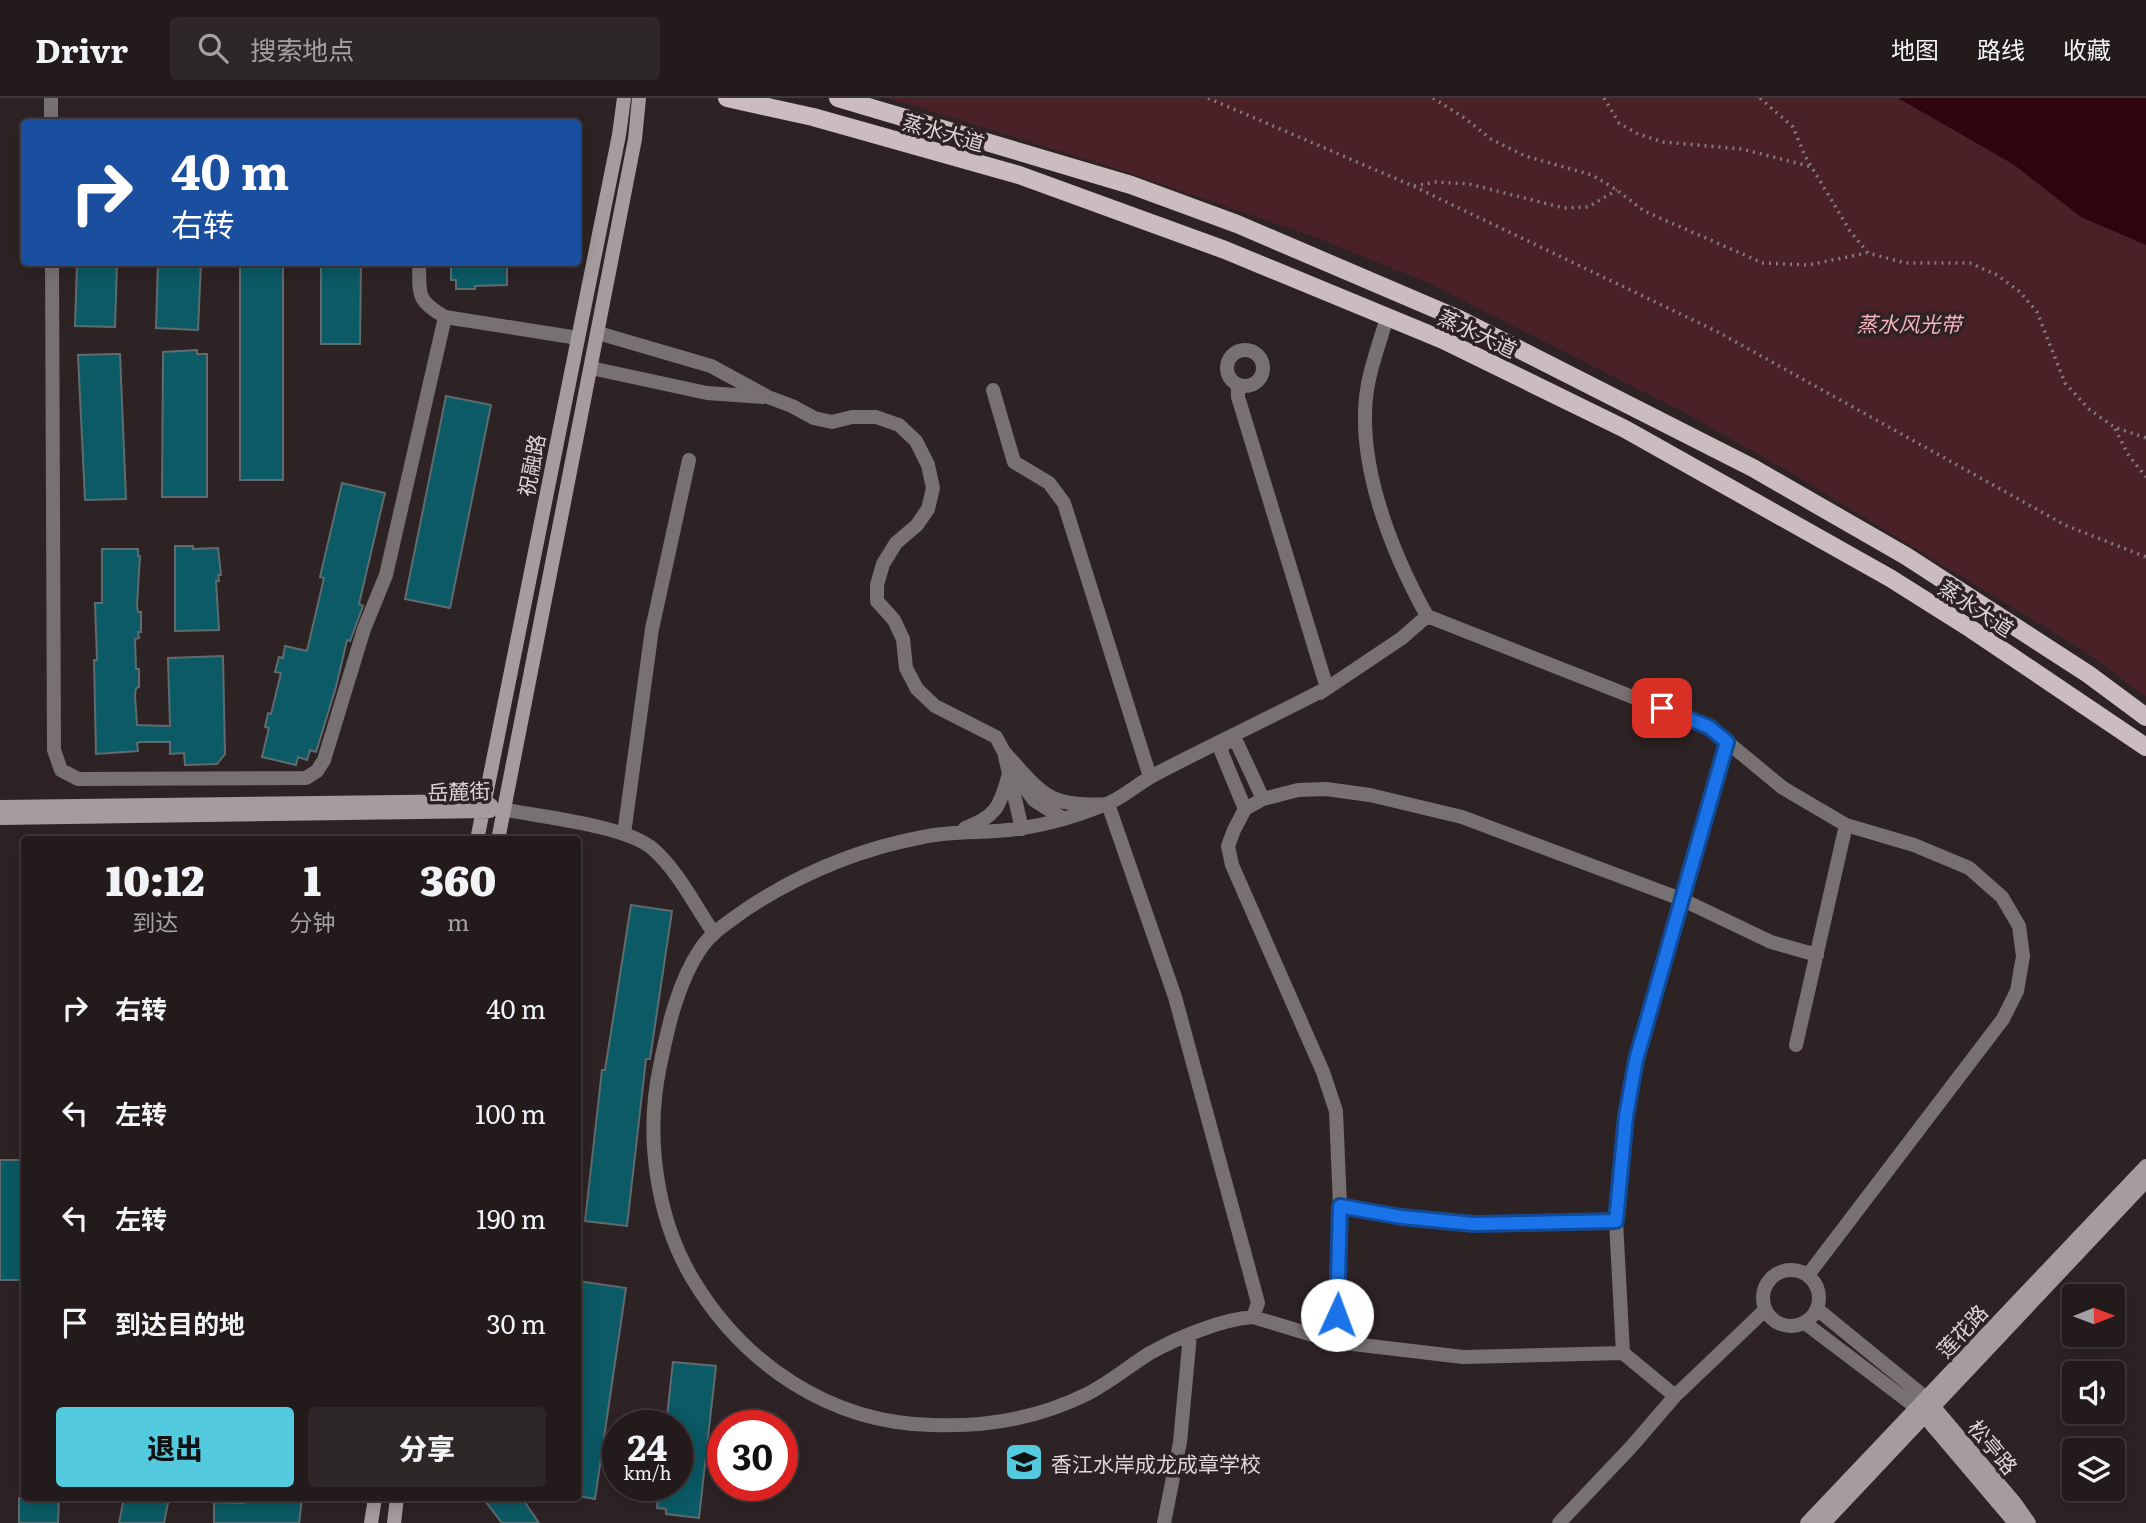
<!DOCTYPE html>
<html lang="zh">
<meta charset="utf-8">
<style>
body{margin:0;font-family:Literata,"Noto Sans SC",serif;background:#2e2728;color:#f1f3f6;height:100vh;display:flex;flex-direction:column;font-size:26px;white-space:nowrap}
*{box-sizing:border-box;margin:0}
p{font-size:23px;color:#a2a1a3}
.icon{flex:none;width:38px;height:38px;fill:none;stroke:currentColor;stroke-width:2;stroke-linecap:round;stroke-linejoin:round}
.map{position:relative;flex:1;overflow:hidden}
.details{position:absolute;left:21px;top:738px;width:560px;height:665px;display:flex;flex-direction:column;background:#221a1b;border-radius:7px;box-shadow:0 4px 18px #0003,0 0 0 2px #3f383a}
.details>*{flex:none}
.guide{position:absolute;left:21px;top:21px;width:560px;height:147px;border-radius:7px;box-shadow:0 4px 18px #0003,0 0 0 2px #3f383a;background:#1a4fa0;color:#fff;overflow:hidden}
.needle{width:46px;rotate:89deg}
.tools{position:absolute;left:2062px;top:1186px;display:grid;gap:14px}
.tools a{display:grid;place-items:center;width:63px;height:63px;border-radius:7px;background:#221a1b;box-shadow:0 4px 18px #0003,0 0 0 2px #3f383a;font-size:35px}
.speed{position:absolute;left:602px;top:1312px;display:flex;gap:14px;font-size:35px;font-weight:700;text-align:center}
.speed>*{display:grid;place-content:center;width:91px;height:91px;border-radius:50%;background:#221a1b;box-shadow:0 4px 18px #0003,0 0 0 2px #3f383a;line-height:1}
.speed small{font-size:18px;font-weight:400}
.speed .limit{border:10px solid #d22;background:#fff;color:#111}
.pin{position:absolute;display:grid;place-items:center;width:60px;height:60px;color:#fff;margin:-30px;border-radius:14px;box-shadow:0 4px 10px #0006}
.me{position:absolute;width:77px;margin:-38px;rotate:2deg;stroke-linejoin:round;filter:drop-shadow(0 0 5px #0008)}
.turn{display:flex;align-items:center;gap:24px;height:147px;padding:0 35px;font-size:32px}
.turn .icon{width:91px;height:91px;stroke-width:2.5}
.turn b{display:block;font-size:49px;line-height:60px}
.eta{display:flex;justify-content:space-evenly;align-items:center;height:119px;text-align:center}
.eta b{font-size:42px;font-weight:800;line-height:49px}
.action{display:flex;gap:14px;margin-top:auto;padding:14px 35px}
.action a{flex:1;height:80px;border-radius:7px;background:#54cade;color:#111;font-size:28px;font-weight:800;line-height:80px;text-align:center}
.action a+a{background:#2e2728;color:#f1f3f6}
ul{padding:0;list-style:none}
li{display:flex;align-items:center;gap:21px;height:105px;padding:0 35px}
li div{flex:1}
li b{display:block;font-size:26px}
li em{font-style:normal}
header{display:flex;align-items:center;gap:42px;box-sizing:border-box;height:98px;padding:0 35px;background:#221a1b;border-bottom:2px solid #3f383a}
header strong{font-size:33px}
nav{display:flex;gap:38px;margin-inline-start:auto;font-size:24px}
.search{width:490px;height:63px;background:#2e2728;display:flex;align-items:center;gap:18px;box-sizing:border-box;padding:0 24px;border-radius:7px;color:#a2a1a3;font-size:26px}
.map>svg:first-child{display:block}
.green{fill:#4b2128}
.water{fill:#2f040f}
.building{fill:#0b5a65;stroke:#5e6c6f;stroke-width:2}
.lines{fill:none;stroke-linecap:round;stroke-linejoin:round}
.path{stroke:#847a7b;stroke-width:3.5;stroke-dasharray:2 5;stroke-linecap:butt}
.street{stroke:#787172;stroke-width:14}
.secondary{stroke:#a79c9d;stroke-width:14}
.primary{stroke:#cbbdbf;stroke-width:18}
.route-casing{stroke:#114b97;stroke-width:18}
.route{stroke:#1a73e8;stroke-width:12}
.labels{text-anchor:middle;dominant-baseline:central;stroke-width:7;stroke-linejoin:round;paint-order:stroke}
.street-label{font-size:21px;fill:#ded6d7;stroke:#2e2324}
.park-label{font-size:21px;font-style:italic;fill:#f8b4bd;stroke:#2e2324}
.poi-label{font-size:21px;fill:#ded6d7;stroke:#2e2324;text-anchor:start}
</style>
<header>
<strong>Drivr</strong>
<div class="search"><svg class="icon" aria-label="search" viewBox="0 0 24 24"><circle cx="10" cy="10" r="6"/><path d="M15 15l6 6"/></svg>搜索地点</div>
<nav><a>地图</a><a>路线</a><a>收藏</a></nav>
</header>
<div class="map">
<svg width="2146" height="1425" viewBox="0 0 2146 1425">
<rect width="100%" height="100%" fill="#2e2324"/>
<path class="green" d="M 888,0 L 1898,0 L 2013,66 L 2081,119 L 2146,147 L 2146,599 L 2086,554 L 1790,374 L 1685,315 L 1429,185 L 1315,139 L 1112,69 Z"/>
<path class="water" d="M 1898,0 L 2146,0 L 2146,147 L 2081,119 L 2013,66 Z"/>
<path class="building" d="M 77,164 L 117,164 L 115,229 L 75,228 Z
M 158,164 L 201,164 L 198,232 L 156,230 Z
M 240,164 L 283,164 L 283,382 L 240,382 Z
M 321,164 L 361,164 L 360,246 L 321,246 Z
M 451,164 L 507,164 L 507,187 L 475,188 L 475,191 L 456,191 L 456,182 L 451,182 Z
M 197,252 L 197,256 L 207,256 L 207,399 L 162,399 L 163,254 Z
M 114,256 L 120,256 L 126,401 L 85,402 L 78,257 Z
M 446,298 L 491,307 L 450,510 L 405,501 Z
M 342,385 L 385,395 L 359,506 L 363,508 L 350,543 L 347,542 L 336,589 L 316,654 L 310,652 L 307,662 L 298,659 L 296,667 L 262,659 L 269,630 L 265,629 L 268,615 L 271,616 L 281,575 L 275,574 L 279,559 L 283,560 L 285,548 L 307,553 L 324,480 L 320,479 Z
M 175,448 L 193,448 L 193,451 L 218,450 L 221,477 L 218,477 L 219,483 L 216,483 L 219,532 L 175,533 Z
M 102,451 L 138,451 L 138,458 L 140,458 L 137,507 L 138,514 L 141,514 L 141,534 L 138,534 L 139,540 L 135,541 L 136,571 L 139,571 L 139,589 L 136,590 L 135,597 L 137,627 L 170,628 L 168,560 L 223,558 L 225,656 L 217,666 L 185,667 L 184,655 L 170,656 L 170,644 L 140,644 L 137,645 L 138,653 L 96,656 L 94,562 L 97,562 L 95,505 L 102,505 Z
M 631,807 L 672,813 L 650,961 L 646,961 L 627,1128 L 585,1123 L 602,972 L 605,972 Z
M 0,1062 L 23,1062 L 24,1182 L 0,1182 Z
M 578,1183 L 626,1190 L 595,1401 L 578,1398 Z
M 673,1264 L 716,1268 L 699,1420 L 666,1416 L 666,1411 L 657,1410 L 659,1388 L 677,1388 L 677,1328 L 666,1328 Z
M 19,1400 L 59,1400 L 58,1425 L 19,1425 Z
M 124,1400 L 169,1400 L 164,1425 L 119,1425 Z
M 244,1400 L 302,1400 L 299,1425 L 214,1425 L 214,1404 L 243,1405 Z
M 483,1400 L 522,1400 L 539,1425 L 502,1425 Z"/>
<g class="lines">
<path class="path" d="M 1208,0 L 1413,88 L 1718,234 L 2065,427 L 2146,459
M 1433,0 L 1466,21 L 1491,41 L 1525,58 L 1592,77 L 1617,92 L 1644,113 L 1763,165 L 1808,167 L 1867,155
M 1604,0 L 1619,25 L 1638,36 L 1663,44 L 1742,51 L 1812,69
M 1760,0 L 1793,29 L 1805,58 L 1850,133 L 1868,155 L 1905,165 L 1970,165 L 1997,177 L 2020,194 L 2037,214 L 2065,285 L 2089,311 L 2114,329 L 2146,340
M 1414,88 L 1436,84 L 1469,86 L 1564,110 L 1588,109 L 1617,92
M 2115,331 L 2129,358 L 2146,379"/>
<path class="street" d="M 51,0 L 51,24
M 52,164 L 54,652 L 61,672 L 78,681 L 306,680 L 317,673 L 324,662 L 364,531 L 386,477 L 445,219 C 415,202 420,196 419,164
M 445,219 L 578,240
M 1387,219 C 1381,241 1372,264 1368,286 C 1354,361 1391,453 1427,518 L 1709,629 L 1783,690 L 1846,727 L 1914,747 L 1969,770 L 2002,799 L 2019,828 L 2023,858 L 2017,893 L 2003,921 L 1808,1177
M 598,235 L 711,268 L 768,299 L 792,308 L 814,320 L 832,324 L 852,319 L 876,319 L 899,327 L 916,343 L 928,367 L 933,390 L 928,411 L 917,427 L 896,445 L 883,466 L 877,487 L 877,503 L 894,522 L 903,541 L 906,570 L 917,591 L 935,608 L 996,639 L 1004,654 L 1022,731
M1227 270a18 18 0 1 1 36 0a18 18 0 1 1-36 0Z
M 591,270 L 707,295 L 763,299
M 1238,287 L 1238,299 L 1327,590 C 1270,620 1211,647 1154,677 C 1137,686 1122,701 1104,707 C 1079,717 1050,726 1023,730 C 990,736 956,732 923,739 C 859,751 799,776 745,812 C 729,824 713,833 701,850 C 678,884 668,928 660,968 C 645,1037 656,1119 692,1180 C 743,1266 830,1325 932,1327 C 984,1329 1039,1320 1087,1296 C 1109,1285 1129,1268 1150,1255 C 1177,1240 1222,1221 1253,1219 L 1336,1244 L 1463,1259 L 1623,1255 L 1675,1298
M 993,292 L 1014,364 L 1049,385 L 1064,405 L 1150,679
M 1320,595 L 1402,540 L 1427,518
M 1005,655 C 1043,697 1049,710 1108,706 L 1175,899 L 1258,1205 L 1253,1219
M 1013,674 L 1034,702 L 1062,720
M 502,711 C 539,719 626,727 653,751 C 678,773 694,806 713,834
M 1245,711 L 1221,653 L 1225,642 L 1237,645 L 1263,701
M 965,730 C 995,719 1000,709 1008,679
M 624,736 L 652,531 L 689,362
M 1796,947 L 1846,727
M 1340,1108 L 1401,1119 L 1474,1126 L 1616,1123
M1763 1200a28 28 0 1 1 56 0a28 28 0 1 1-56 0Z
M 1817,1211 L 1926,1300
M 1805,1225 L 1917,1310
M 1336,1244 L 1340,1108 L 1336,1013 L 1323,974 L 1232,767 L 1228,748 L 1234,732 L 1245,711 L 1263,701 L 1298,692 L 1326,691 L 1370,697 L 1462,719 L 1681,801 L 1771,844 L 1817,857
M 1623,1255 L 1616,1123 L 1626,1018 L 1636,962 L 1727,644
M 1164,1425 L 1180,1344 L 1190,1237
M 1559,1425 L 1632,1348 L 1675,1298 L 1765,1212"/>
<path class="secondary" d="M 0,709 L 483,703 L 491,707
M 0,720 L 490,713
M 477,742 L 619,37 L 624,0
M 498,742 L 635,41 L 639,0
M 1928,1302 L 2015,1405 L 2029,1425
M 1920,1313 L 2015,1425
M 371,1425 L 375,1400
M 394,1425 L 397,1400
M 1807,1425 L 2146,1068
M 1824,1425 L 2146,1083"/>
<path class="primary" d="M 727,0 L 813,19 L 1019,77 L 1225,152 L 1443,242 L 1625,331 L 1890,480 L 1971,531 L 2146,649
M 838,0 L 1131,87 L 1237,126 L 1459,221 L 1753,370 L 1906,458 L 2088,576 L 2146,619"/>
</g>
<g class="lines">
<defs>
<path id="route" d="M 1337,1217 L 1340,1108 L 1401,1119 L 1474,1126 L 1616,1123 L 1626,1018 L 1636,962 L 1727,644 L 1709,629 L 1662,610"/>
</defs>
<use href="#route" class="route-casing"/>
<use href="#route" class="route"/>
</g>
<defs>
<symbol id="school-square" viewBox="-11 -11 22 22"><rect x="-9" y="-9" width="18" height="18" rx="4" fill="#54cade" stroke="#2e2324"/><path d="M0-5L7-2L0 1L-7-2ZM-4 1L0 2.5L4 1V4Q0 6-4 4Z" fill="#111"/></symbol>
</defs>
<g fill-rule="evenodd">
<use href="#school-square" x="1002" y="1342" width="44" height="44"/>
</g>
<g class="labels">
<g class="street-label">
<text transform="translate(944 33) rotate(16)">蒸水大道</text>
<text transform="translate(1478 234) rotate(25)">蒸水大道</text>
<text transform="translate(530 367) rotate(-79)">祝融路</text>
<text transform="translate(1977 509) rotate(33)">蒸水大道</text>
<text transform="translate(459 692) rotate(-2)">岳麓街</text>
<text transform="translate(1961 1232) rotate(-47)">莲花路</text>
<text transform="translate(1994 1348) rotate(50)">松亭路</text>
</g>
<g class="park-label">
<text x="1909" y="224">蒸水风光带</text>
</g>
<g class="poi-label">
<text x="1051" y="1364">香江水岸成龙成章学校</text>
</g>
</g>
</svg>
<div class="tools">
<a><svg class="needle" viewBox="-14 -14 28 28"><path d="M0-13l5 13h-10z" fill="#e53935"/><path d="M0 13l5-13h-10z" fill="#a2a1a3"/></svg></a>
<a><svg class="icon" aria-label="sound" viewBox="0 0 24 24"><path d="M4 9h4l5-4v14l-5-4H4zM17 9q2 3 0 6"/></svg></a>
<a><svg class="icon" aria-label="layers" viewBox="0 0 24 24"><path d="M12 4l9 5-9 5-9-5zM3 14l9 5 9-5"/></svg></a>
</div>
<div class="speed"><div>24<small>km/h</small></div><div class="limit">30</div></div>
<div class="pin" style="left:1662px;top:610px;background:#d93025"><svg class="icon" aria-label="arrive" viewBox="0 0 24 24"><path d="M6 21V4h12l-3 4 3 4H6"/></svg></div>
<svg class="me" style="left:1337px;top:1217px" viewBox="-20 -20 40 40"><circle r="19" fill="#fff"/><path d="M0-13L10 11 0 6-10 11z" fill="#1a73e8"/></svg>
<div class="guide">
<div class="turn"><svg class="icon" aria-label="right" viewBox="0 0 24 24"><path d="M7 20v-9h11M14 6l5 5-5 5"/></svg><div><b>40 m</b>右转</div></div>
</div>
<section class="details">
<div class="eta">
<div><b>10:12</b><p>到达</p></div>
<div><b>1</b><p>分钟</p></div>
<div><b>360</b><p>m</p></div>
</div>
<ul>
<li><svg class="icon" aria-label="right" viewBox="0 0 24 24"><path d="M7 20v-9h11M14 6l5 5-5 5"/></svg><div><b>右转</b></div><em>40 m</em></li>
<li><svg class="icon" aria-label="left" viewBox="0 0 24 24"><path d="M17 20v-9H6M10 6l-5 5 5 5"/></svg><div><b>左转</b></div><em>100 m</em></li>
<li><svg class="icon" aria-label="left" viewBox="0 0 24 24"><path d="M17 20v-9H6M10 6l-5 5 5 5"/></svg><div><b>左转</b></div><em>190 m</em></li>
<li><svg class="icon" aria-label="arrive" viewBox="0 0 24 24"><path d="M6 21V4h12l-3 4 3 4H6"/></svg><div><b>到达目的地</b></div><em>30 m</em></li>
</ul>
<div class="action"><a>退出</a><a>分享</a></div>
</section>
</div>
